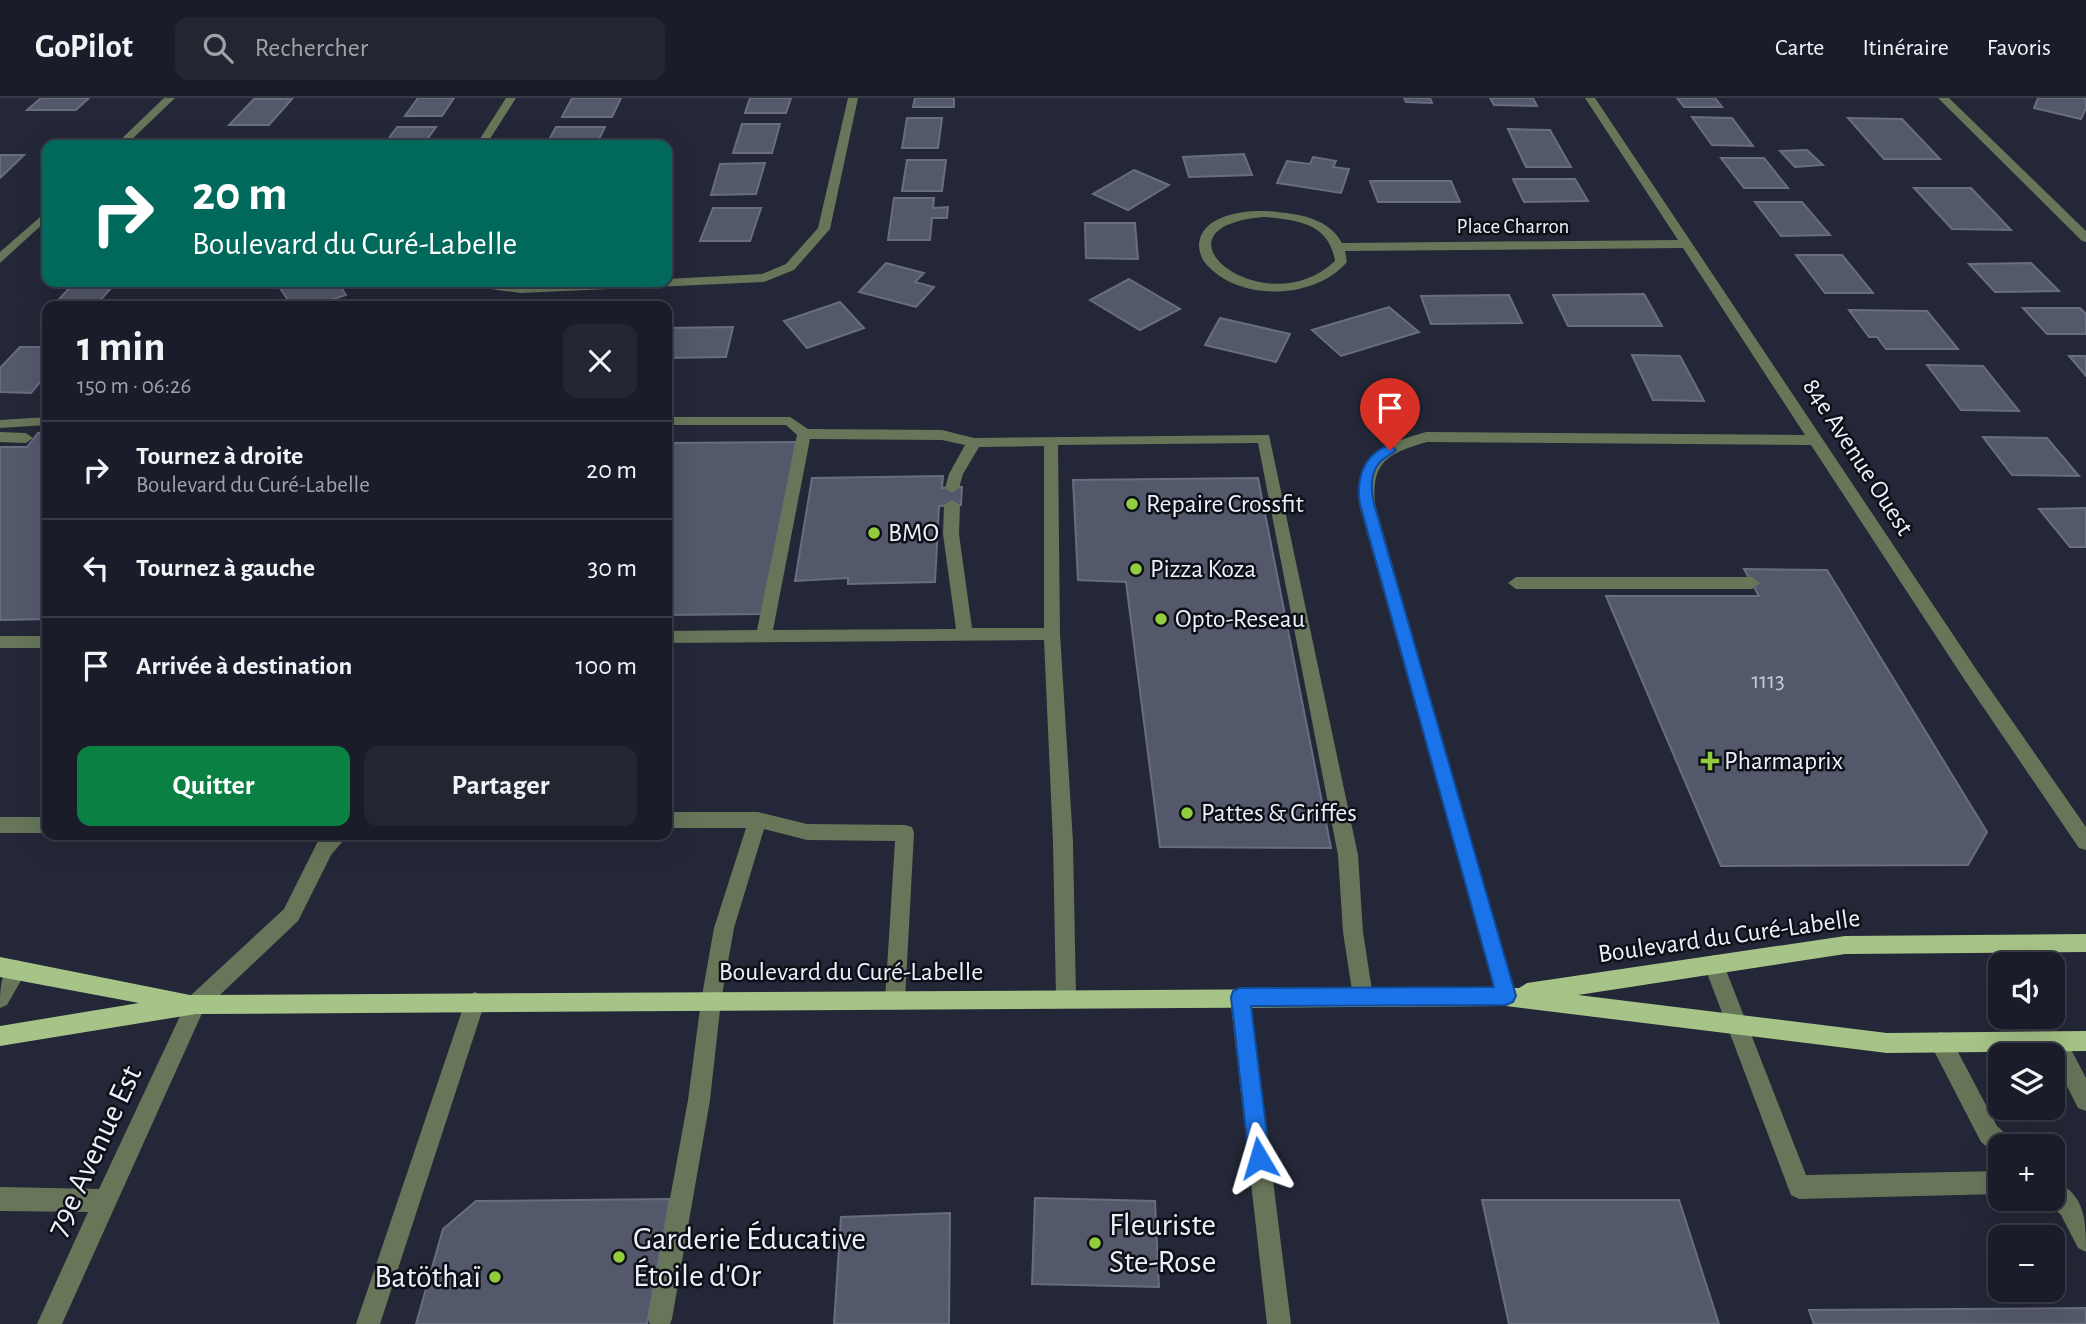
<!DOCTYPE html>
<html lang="fr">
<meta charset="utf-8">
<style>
body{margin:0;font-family:"Alegreya Sans",sans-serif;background:#232631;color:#f1f3f6;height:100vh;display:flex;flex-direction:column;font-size:26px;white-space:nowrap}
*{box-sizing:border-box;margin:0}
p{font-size:23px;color:#9fa2a8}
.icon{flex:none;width:38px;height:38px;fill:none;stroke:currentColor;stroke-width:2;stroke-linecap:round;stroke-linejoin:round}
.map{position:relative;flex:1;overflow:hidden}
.panel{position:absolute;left:42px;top:203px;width:630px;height:539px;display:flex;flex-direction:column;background:#1a1d29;border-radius:14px;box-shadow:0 7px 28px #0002,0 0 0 2px #383b46}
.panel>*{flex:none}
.banner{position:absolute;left:42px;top:42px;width:630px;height:147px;border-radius:14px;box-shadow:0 7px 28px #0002,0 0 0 2px #383b46;background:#00695c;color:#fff;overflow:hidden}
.controls{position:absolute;left:1988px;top:854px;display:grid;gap:14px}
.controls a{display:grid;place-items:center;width:77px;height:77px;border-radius:14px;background:#1a1d29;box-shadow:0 7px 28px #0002,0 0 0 2px #383b46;font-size:35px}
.pin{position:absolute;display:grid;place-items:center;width:60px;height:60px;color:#fff;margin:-72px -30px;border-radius:50% 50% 50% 0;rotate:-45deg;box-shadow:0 0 7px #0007}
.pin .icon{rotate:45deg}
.me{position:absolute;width:77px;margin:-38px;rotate:353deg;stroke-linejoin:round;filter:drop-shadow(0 0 5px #0008)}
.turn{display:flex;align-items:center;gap:24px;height:147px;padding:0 35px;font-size:32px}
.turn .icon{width:91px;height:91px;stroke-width:2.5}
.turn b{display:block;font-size:49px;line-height:60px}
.round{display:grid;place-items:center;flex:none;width:74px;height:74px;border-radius:14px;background:#232631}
.summary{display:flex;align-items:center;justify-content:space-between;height:119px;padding:0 35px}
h1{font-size:42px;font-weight:600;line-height:52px}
.primary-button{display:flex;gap:14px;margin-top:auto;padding:14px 35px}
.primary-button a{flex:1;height:80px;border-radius:14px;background:#0b8043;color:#fff;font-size:28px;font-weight:600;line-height:80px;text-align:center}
.primary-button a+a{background:#232631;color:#f1f3f6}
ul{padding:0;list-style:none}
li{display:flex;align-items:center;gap:21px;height:98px;padding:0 35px;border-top:2px solid #383b46}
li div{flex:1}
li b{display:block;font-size:26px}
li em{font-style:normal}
header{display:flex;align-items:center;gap:42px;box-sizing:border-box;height:98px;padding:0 35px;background:#1a1d29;border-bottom:2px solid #383b46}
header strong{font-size:33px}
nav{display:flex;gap:38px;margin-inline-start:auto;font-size:24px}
.search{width:490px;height:63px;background:#232631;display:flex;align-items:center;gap:18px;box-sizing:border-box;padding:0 24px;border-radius:14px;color:#9fa2a8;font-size:26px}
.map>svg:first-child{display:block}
.building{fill:#53586b;stroke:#686d80;stroke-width:2}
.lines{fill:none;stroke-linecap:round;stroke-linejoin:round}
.minor{fill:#677659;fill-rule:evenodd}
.major{fill:#a7c488;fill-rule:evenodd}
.route{fill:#1a73e8;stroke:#114b97;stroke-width:2}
.poi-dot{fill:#92cd3e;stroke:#0e1018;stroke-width:2.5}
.labels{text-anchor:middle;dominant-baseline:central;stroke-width:5;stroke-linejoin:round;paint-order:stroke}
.far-street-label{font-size:21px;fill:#edf0fb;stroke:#0e1018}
.number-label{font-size:23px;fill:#c6cad7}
.street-label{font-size:26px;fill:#edf0fb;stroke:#0e1018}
.poi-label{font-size:26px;fill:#edf0fb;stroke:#0e1018;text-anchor:start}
.near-street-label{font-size:32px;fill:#edf0fb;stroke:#0e1018}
.near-poi-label{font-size:32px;fill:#edf0fb;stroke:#0e1018;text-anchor:start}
</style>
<header>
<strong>GoPilot</strong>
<div class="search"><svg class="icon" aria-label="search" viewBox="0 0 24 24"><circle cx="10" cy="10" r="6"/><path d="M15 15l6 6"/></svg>Rechercher</div>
<nav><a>Carte</a><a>Itinéraire</a><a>Favoris</a></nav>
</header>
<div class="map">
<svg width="2086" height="1226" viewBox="0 0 2086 1226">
<rect width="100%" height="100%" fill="#232737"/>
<path class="building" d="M 41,0 L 89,0 L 76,12 L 27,12 Z
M 418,0 L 454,0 L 442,18 L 405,18 Z
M 572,0 L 621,0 L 612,19 L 562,19 Z
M 750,0 L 791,0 L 786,15 L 745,15 Z
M 915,0 L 954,0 L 954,9 L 913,9 Z
M 1404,0 L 1430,0 L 1432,5 L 1406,4 Z
M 1490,0 L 1533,0 L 1537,8 L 1494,7 Z
M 1677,0 L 1715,0 L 1722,9 L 1684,9 Z
M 2038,0 L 2081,0 L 2086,1 L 2086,10 L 2081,21 L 2034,10 Z
M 254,1 L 292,1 L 269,27 L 229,27 Z
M 1692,19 L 1732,20 L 1753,48 L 1712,47 Z
M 907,20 L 942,20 L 938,50 L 902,50 Z
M 1848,20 L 1902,21 L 1940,61 L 1884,61 Z
M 742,26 L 780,26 L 772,55 L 733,55 Z
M 397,29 L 436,29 L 423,47 L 384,47 Z
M 556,29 L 605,29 L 596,47 L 546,47 Z
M 1508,31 L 1550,32 L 1571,69 L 1526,69 Z
M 209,41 L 247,41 L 241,47 L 203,47 Z
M 1807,52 L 1823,67 L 1795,69 L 1780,53 Z
M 1244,56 L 1252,77 L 1189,79 L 1183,59 Z
M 0,57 L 24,57 L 0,80 Z
M 1313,59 L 1336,63 L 1333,69 L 1349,71 L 1341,95 L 1277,85 L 1287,63 L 1310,66 Z
M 1721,60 L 1764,60 L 1788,90 L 1744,90 Z
M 907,62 L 946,62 L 942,93 L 902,93 Z
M 765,65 L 756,96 L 711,97 L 720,66 Z
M 1134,72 L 1169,87 L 1128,112 L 1093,96 Z
M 1513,81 L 1575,81 L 1588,103 L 1524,104 Z
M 1370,83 L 1451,83 L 1460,104 L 1378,104 Z
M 1914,90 L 1971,90 L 2011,132 L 1952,131 Z
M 894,100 L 934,100 L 933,110 L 948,109 L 947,120 L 932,120 L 930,142 L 888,142 Z
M 1755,104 L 1802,104 L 1830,137 L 1781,138 Z
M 713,110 L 761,110 L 750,143 L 700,143 Z
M 1085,125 L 1135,125 L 1138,161 L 1086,160 Z
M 1796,157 L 1842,157 L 1873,195 L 1825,195 Z
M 886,165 L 924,175 L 915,184 L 934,189 L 916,209 L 859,194 Z
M 2031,165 L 2059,193 L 1995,194 L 1969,166 Z
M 1129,181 L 1180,211 L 1140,232 L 1090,202 Z
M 301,184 L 337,184 L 346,197 L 313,208 L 292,208 L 280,190 Z
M 71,188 L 113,188 L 95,208 L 53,208 Z
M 1644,196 L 1662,228 L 1568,228 L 1553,197 Z
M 1509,197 L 1522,225 L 1431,226 L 1421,198 Z
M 840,204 L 864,230 L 807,250 L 784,223 Z
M 1389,209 L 1419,234 L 1341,258 L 1312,232 Z
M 2023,210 L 2080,210 L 2086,216 L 2086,236 L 2047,236 Z
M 1849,212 L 1927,213 L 1958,251 L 1886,251 L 1877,239 L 1869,239 Z
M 1220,220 L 1290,236 L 1276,264 L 1205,247 Z
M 733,229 L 726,259 L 667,260 L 667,230 Z
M 20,249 L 47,249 L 47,276 L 31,295 L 0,294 L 0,270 Z
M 1632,257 L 1680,258 L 1704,303 L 1653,302 Z
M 2069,258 L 2086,258 L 2086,278 Z
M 1927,267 L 1983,268 L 2019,313 L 1961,312 Z
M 38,335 L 47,335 L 47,521 L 0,522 L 0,349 L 27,349 Z
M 1983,339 L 2047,340 L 2079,378 L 2012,377 Z
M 796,344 L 764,516 L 667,517 L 667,345 Z
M 943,378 L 942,390 L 962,389 L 961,407 L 939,408 L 935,484 L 848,486 L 848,480 L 795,483 L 812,380 Z
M 1258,380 L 1331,750 L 1160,749 L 1126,484 L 1078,482 L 1073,382 Z
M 2086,410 L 2086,449 L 2070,449 L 2039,411 Z
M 1744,471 L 1827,472 L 1987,734 L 1968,767 L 1721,768 L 1606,498 L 1759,498 Z
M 1035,1100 L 1155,1103 L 1159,1189 L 1032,1186 Z
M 670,1101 L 647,1226 L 416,1226 L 443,1131 L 476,1103 Z
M 1482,1102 L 1679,1102 L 1719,1226 L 1509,1226 Z
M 950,1115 L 949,1226 L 834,1226 L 841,1119 Z
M 2086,1210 L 2086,1226 L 1814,1226 L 1809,1212 Z"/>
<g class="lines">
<path class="minor" d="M 164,0 L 175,0 L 126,47 L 115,47 Z
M 506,0 L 516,0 L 486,47 L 476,47 Z
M 848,0 L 858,0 L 830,131 L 794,172 L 764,184 L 520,195 L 469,188 L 463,184 L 520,187 L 667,184 L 667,181 L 762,176 L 786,166 L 818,130 Z
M 1585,0 L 1595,0 L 1978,574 L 2086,729 L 2086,752 L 2079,750 L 1966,584 L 1811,347 L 1427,344 C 1389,355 1371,363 1375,406 L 1516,898 L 1513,905 L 1506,908 L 1499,905 L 1496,898 L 1359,406 C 1356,356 1384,346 1426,334 L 1805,337 L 1683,150 L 1345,153 L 1347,164 C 1315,202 1239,204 1206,166 C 1201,160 1199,153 1199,146 C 1202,114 1253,111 1277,114 C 1302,116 1330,122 1342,145 L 1678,142 ZM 1264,119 C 1297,122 1329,125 1335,163 C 1264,230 1140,129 1264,119 Z
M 1938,0 L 1949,0 L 2086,133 L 2086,144 L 2082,143 Z
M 47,113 L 47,122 L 0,165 L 0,154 Z
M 47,319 L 47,327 L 0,330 L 0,322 Z
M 667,319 L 790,319 L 808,331 L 942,332 L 974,340 L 1269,337 L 1358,757 L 1363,834 L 1373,899 L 1370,906 L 1363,909 L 1356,906 L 1353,899 L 1343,834 L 1338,757 L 1258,345 L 1058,347 L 1060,536 L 1073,744 L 1076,900 L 1073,907 L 1066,910 L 1059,907 L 1056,900 L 1053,744 L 1044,542 L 667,545 L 667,533 L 757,532 L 797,337 L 786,327 L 667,327 ZM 810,341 L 942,342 L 965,347 L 949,376 L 945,390 L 952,395 L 959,390 L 963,376 L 979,349 L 1044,348 L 1044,530 L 972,530 L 959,436 L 960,407 L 952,402 L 944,407 L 943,436 L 956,531 L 773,532 Z
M 0,334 L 26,335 L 33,340 L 26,345 L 0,344 Z
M 1516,479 L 1752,479 L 1760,485 L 1752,491 L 1516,491 L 1508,485 Z
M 0,538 L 47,538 L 47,550 L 0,550 Z
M 667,714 L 758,714 L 807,726 L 905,727 L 912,729 L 914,735 L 905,902 L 902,909 L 895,912 L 888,909 L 885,902 L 895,743 L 807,742 L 764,731 L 734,830 L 721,903 L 710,1002 L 672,1221 L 670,1226 L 650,1226 L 648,1221 L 688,1002 L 701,903 L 714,830 L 746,730 L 667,730 Z
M 0,719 L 47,719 L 47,735 L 0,735 Z
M 326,737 L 348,737 L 331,757 L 298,823 L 203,913 L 62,1226 L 37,1226 L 88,1114 L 0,1113 L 0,1089 L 99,1091 L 189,899 L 284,811 L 317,745 Z
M 1714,857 L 1721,860 L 1724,867 L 1806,1077 L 2000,1073 L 2000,1096 L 1799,1101 L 1791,1097 L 1704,867 L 1707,860 Z
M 17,862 L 24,865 L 27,872 L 7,907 L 0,910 C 0,892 0,870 17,862 Z
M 1240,889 L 1247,892 L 1250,899 L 1291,1226 L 1267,1226 L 1230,899 L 1233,892 Z
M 475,894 L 482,897 L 485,904 L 380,1226 L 356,1226 L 465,904 L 468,897 Z
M 2055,933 L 2063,936 L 2086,980 L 2086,1013 L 2078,1010 L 2044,943 L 2047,936 Z
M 1941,934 L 1949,937 L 1997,1028 L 2010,1040 L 2013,1048 L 2000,1048 L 2000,1059 L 1981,1044 L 1933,951 L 1930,944 L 1933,937 Z
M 2053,1082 C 2086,1096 2086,1123 2086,1154 L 2078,1150 L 2061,1117 L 2045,1102 L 2053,1101 Z"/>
<path class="major" d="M 2086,836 L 2086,854 L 1845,856 L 1578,897 L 1887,935 L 2086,933 L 2086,953 L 1887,955 L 1506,908 L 196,916 L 0,948 L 0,928 L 139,905 L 0,879 L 0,859 L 190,897 L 1519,890 L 1527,885 L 1845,838 Z"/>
</g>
<path class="route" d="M 1390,347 L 1396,352 C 1392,356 1387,358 1382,362 C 1369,374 1371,391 1374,406 L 1516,898 L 1513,904 L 1506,907 L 1251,908 L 1270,1060 L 1267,1068 L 1259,1071 L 1252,1068 L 1249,1060 L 1231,899 L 1233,893 L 1240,890 L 1494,889 L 1360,406 C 1356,381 1363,356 1390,347 Z"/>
<g class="poi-dot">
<circle cx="1132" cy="406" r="7"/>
<circle cx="874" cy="435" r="7"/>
<circle cx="1136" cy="471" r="7"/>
<circle cx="1161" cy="521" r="7"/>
<path d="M1706.5 652.5h7v7h7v7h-7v7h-7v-7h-7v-7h7z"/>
<circle cx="1187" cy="715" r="7"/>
<circle cx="1095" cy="1145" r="7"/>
<circle cx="619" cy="1159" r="7"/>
<circle cx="495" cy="1179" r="7"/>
</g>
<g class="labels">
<g class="far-street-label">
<text x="1513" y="128">Place Charron</text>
</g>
<g class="number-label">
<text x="1768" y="583">1113</text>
</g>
<g class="street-label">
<text transform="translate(1858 359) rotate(57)">84e Avenue Ouest</text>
<text transform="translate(1729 838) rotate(-8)">Boulevard du Curé-Labelle</text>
<text x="851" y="874">Boulevard du Curé-Labelle</text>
</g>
<g class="poi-label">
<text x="1146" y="406">Repaire Crossfit</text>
<text x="888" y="435">BMO</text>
<text x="1150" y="471">Pizza Koza</text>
<text x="1175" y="521">Opto-Reseau</text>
<text x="1724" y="663">Pharmaprix</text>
<text x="1201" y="715">Pattes &amp; Griffes</text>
</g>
<g class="near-street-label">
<text transform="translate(94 1053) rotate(-65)">79e Avenue Est</text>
</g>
<g class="near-poi-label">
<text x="1109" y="1127">Fleuriste<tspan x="1109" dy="37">Ste-Rose</tspan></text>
<text x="633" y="1141">Garderie Éducative<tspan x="633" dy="37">Étoile d'Or</tspan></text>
<text x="481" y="1179" text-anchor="end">Batöthaï</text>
</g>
</g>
</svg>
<div class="controls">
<a><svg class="icon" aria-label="sound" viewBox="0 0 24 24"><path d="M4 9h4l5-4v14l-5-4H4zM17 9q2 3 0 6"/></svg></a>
<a><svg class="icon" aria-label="layers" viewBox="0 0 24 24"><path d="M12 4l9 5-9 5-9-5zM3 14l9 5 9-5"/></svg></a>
<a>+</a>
<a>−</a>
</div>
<div class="pin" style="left:1390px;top:352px;background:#d93025"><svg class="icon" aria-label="arrive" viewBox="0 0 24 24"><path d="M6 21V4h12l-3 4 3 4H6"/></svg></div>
<svg class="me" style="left:1259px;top:1060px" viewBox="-20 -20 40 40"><path d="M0-17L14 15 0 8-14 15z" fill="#1a73e8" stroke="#fff" stroke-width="4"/></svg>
<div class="banner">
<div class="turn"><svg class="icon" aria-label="right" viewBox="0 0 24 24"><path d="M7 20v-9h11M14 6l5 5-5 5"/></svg><div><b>20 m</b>Boulevard du Curé-Labelle</div></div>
</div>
<section class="panel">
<div class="summary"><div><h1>1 min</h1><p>150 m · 06:26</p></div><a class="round"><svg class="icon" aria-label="close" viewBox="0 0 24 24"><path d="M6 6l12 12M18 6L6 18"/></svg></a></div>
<ul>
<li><svg class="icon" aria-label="right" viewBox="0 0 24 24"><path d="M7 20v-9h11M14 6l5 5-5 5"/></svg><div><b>Tournez à droite</b><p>Boulevard du Curé-Labelle</p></div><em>20 m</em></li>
<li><svg class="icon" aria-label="left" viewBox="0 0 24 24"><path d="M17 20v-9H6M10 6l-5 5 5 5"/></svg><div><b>Tournez à gauche</b></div><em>30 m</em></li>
<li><svg class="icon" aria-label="arrive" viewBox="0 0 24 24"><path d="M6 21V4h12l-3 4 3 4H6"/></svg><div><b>Arrivée à destination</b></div><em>100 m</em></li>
</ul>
<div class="primary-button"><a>Quitter</a><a>Partager</a></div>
</section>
</div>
